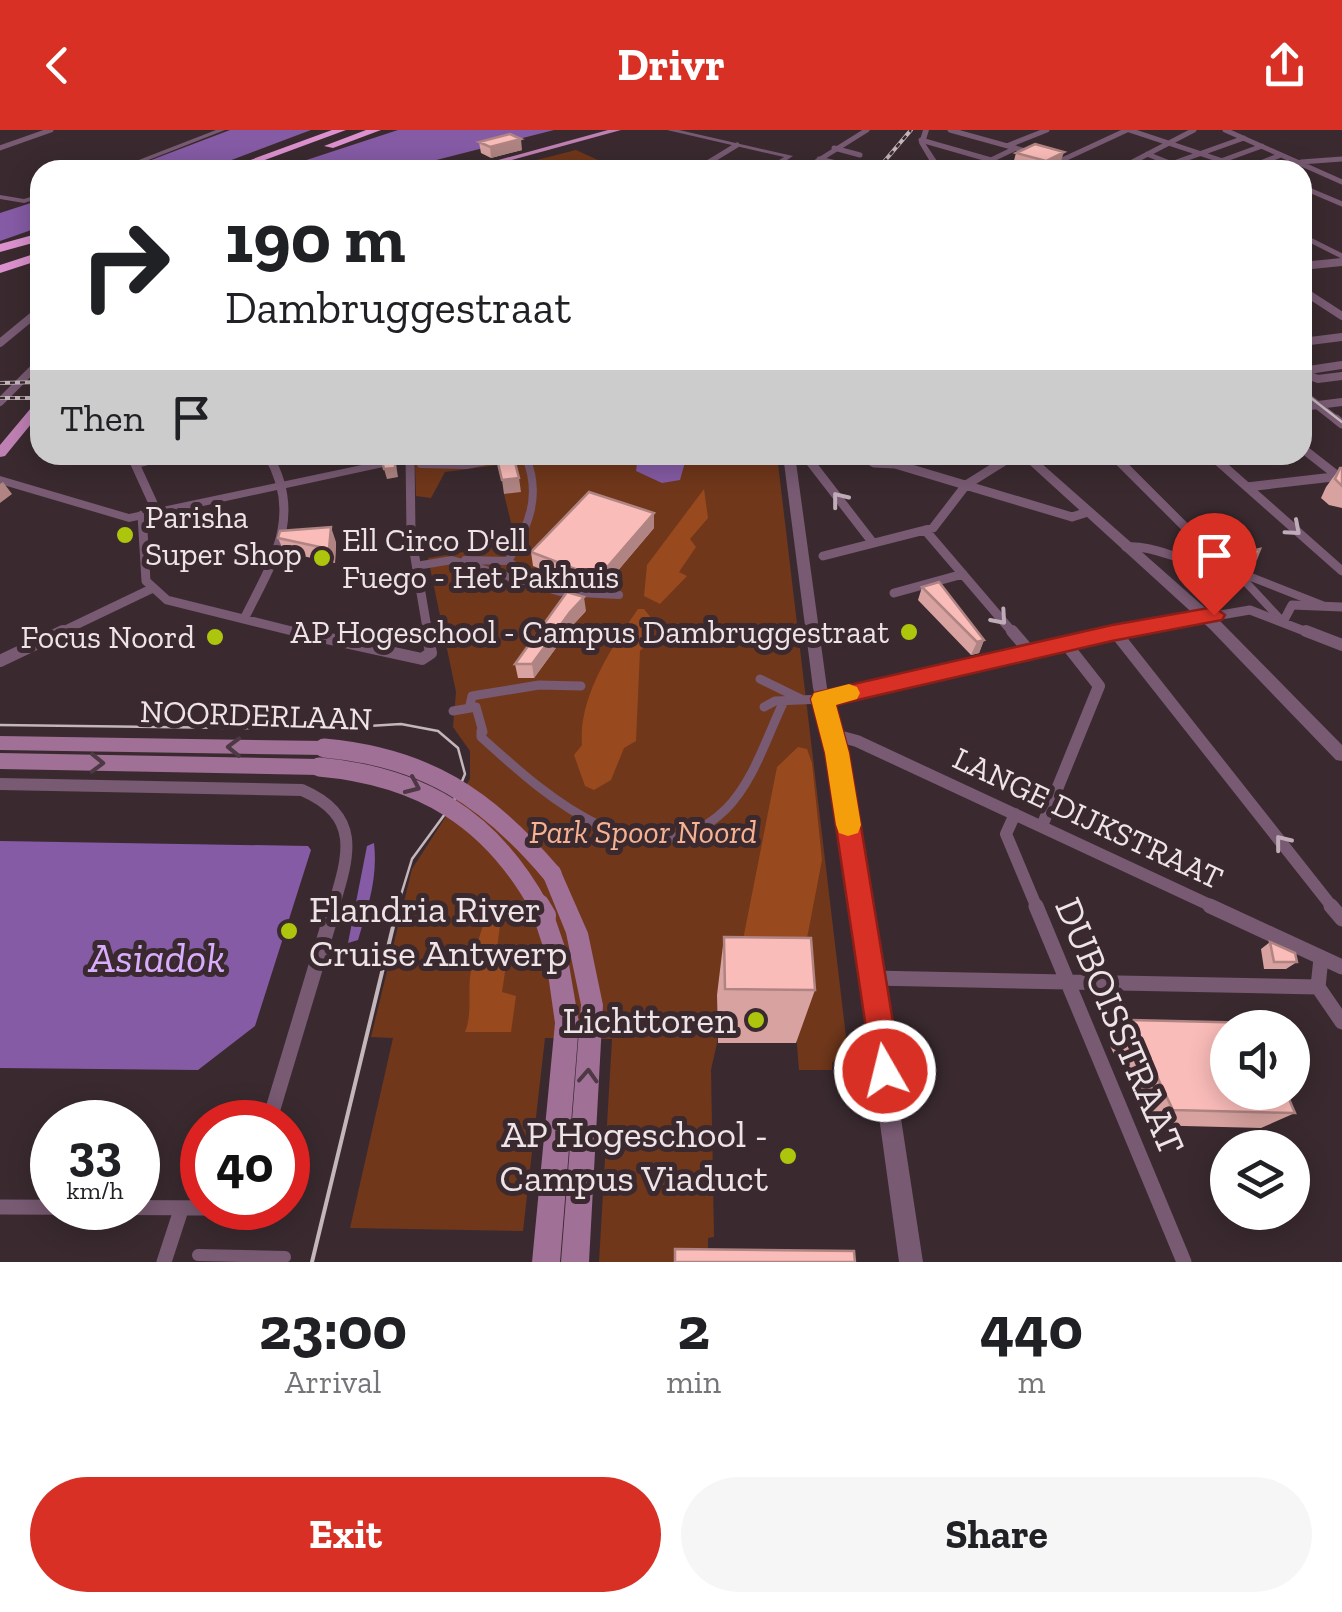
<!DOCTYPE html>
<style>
body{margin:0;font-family:"Zilla Slab",serif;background:#f6f6f6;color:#202124;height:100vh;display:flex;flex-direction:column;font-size:38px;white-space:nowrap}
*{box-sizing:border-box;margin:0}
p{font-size:32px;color:#757577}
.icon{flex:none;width:55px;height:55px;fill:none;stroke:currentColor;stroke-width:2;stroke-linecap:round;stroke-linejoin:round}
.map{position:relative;height:1132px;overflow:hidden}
.side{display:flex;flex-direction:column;background:#fff;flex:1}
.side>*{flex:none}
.top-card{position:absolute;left:30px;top:30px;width:1282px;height:305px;border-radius:30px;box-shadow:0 5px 25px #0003;background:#fff;color:#202124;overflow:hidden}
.controls{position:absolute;left:1210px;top:880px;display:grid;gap:20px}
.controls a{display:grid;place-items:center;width:100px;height:100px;border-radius:50%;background:#fff;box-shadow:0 5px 25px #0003;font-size:50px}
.speed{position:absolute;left:30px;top:970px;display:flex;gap:20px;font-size:50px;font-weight:700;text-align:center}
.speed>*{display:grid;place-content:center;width:130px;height:130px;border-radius:50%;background:#fff;box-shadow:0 5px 25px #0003;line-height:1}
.speed small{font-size:25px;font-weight:400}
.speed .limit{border:15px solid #d22;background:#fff;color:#111}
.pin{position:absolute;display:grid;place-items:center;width:85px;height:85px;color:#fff;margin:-102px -42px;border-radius:50% 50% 50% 0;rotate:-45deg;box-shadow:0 0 10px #0007}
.pin .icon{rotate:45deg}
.me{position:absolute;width:110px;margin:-55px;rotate:352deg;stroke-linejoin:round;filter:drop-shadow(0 0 8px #0008)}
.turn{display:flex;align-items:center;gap:35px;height:210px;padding:0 30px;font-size:45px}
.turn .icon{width:130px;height:130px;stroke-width:2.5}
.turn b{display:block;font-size:70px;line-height:85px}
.then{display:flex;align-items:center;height:95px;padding:0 30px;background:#0003;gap:20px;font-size:38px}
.eta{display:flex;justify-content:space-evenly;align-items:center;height:170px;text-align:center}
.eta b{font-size:60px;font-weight:800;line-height:70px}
.cta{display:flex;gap:20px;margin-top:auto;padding:20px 30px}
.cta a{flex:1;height:115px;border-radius:60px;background:#d93025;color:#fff;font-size:40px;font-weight:800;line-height:115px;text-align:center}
.cta a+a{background:#f6f6f6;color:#202124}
header{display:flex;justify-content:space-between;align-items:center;height:130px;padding:0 30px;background:#d93025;color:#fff;font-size:45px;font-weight:800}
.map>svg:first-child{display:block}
.green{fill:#70371b}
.forest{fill:#98491e}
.water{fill:#855ba5}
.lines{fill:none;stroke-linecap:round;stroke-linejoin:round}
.pedestrian-far2{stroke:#785a72;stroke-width:8}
.pedestrian-far1{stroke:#785a72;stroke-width:9}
.pedestrian{stroke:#785a72;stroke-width:12}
.minor-far4{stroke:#785a72;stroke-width:5}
.minor-far3{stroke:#785a72;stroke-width:8}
.minor-far2{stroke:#785a72;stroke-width:9}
.minor-far1{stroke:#785a72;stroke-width:12}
.minor{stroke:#785a72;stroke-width:15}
.tertiary{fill:#785a72;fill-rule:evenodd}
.secondary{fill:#a07097;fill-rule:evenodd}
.primary{fill:#bf81b4;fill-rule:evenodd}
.motorway{fill:#db91ce;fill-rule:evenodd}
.tram-far1{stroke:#c3b7bb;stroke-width:2.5}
.tram{stroke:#c3b7bb;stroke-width:4}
.rail-casing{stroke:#c3b7bb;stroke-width:4}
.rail{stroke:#3a2a2f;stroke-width:2.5;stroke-dasharray:5;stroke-linecap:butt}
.secondary-bridge-far1{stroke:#a07097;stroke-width:19}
.secondary-bridge{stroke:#a07097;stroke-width:24}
.wall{fill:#d7a29f}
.shaded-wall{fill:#af8482}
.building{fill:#fabcb9;stroke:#af8482;stroke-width:2.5}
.oneway{stroke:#bfacb8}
.oneway2{stroke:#4e3844}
.route{fill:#d93025;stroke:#8d1f18;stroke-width:2.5}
.slow{fill:#f59e0b}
.poi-dot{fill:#adc60d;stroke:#3a2a2f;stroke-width:4}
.labels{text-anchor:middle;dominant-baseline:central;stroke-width:10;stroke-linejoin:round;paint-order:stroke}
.poi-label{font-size:32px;fill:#eee3e6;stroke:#3a2a2f;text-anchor:start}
.street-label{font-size:32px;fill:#eee3e6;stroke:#3a2a2f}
.park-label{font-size:32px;font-style:italic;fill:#f6b293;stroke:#3a2a2f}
.near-poi-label{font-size:38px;fill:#eee3e6;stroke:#3a2a2f;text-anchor:end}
.near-street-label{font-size:38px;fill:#eee3e6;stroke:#3a2a2f}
.near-water-label{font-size:42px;font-style:italic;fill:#d9adfd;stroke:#3a2a2f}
</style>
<header><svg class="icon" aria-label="back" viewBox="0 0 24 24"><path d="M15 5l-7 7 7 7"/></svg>Drivr<svg class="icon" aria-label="share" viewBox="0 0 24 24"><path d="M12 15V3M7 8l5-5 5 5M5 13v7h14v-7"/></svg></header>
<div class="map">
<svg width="1342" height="1132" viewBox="0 0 1342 1132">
<rect width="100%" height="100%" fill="#3a2a2f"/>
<path class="green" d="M 576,20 L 620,40 L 497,40 Z
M 450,325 L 777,325 L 849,932 L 832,932 L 832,940 L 799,940 L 793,866 L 717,865 L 717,913 L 711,940 L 714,1107 L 708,1108 L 708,1132 L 599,1132 L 612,909 L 545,908 L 523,1101 L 350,1098 L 393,908 L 371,907 L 412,739 L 470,649 L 470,621 L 453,597 L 456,562 L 428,428 L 516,413 L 504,364 L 521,361 L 513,333 L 445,342 L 431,368 L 416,366 L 415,332 Z"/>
<path class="forest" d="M 704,359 L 708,388 L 690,409 L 696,417 L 679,442 L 687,446 L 660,474 L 644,466 L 647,435 Z
M 638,479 L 644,479 L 652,489 L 651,511 L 640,521 L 636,611 L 624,618 L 611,650 L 594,660 L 585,656 L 574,625 L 582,615 C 578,567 612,517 638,479 Z
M 798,617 L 807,619 L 812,633 L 822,730 L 803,829 L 739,830 L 777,637 Z
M 490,771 L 501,787 L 497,819 L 507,829 L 502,862 L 516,866 L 511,902 L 465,902 C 473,882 467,863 471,840 C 475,817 484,794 490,771 Z"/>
<path class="water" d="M 230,0 L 311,0 L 205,40 L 125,40 Z
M 398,0 L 554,0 L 397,40 L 276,40 Z
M 40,70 L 40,97 L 0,111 L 0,83 Z
M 644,325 L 687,325 L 680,350 L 662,353 L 636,341 L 637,333 Z
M 0,711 L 308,716 L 311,720 L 255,896 L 198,940 L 0,938 Z
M 374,713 C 378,748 368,777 358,810 L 348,813 L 367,716 Z"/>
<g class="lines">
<path class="pedestrian-far2" d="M 421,334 L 466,335 L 518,325 L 526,328 C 542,366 528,397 508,431 L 545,458
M 465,430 L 508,431
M 1218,434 L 1322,475
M 416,436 L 452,430 L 560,462 L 619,465
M 1241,447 L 1283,492"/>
<path class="pedestrian-far1" d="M 760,549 L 801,569
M 470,575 L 472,566 L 539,555 L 581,556
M 764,577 L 775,571 L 823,569
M 453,581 L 476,577 L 483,602
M 481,601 L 481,607 C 541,661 644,759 726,679 C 754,651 767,606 784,571"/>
<path class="pedestrian" d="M 198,1125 L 285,1127"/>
<path class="minor-far4" d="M 950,0 L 1094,40
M 1129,0 L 1250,40
M 1225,0 L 1342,52
M 921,10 L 991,30 L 1016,18
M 1009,15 L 1047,0
M 0,18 L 51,0
M 834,18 L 860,25
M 1147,24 L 1187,40
M 819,29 L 845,35 L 842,40
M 1060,31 L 1127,0
M 1301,32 L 1342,29
M 1171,34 L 1244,8
M 1245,39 L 1281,25
M 696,40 L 737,15
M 803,40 L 867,0
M 1117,40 L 1194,0
M 1196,40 L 1262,16
M 1302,57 L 1342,74
M 1302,106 L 1342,126"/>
<path class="minor-far3" d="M 1302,136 L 1342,132
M 1302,160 L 1342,186
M 1302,212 L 1342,207
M 0,213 L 40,180
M 1302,241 L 1342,235
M 1302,243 L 1318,249 L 1342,246
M 1302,263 L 1339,292
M 0,272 L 40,232
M 1302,277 L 1342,272"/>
<path class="minor-far2" d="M 1336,289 L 1342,294
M 1302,318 L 1339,347
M 131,325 L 157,382
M 410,325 L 411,404 L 428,504
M 805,325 L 873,413
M 861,325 L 874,333 L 895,334 L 1072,387 L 1088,382
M 1113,325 L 1219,431 C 1189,439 1158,414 1126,417
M 1211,325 L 1342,441
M 135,334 L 168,325
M 1247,357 L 1342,346
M 142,385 L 146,451 L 167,470 L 304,504
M 925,400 L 1014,504
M 823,426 L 933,398 L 966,355 L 1014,325
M 894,463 L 963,444
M 244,489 C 272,433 304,386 268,325
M 1283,492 L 1292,475 L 1342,477
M 57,504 L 151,459
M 1108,504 L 1250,480 L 1312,504"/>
<path class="minor-far1" d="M 294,501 L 422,529 L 431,523 L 427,501
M 1012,501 L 1030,522
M 1306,501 L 1342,515
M 1115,502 L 1333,778
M 0,531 L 63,501
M 823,569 L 1120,501
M 831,604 L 857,611 L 1216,778
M 0,654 L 302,660 C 362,686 349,725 333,778
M 1015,684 L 1006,704 L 1037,778
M 1042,696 L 1099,556 L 1066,514"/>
<path class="minor" d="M 1036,776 L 1184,1132
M 1210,776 L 1342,837
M 1331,776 L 1342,789
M 872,848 L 1318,857
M 1318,857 L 1342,892
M 1318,857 L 1321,828
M 269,992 L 334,776
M 0,1077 L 234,1078
M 164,1132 L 181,1080"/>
<path class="tertiary" d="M 216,0 L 225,0 L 123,40 L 113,40 Z
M 667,0 L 679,0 L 793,26 L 772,40 L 763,40 L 784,27 Z
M 923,0 L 929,0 L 925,13 L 943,40 L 935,40 L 919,13 Z
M 40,64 L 40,68 L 24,73 L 0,69 L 0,65 L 24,69 Z
M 409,325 L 431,325 L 425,328 L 129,392 L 0,354 L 0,346 L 129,384 Z
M 783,325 L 795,325 L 827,558 L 845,623 L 923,1132 L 899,1132 L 829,623 L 813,558 Z
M 1019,325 L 1032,325 L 1220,491 L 1342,615 L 1342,631 L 1336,630 L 1210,499 Z"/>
<path class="secondary" d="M 0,606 L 324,611 L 331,613 L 333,618 L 331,623 L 324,625 L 0,620 Z
M 0,623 L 319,629 L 326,632 L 328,637 L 326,642 L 319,645 L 0,639 Z
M 552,735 L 559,737 L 588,803 L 603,875 L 589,1132 L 561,1132 L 581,875 L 566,803 L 542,744 L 545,737 Z
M 544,776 L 552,779 L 567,823 L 579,893 L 560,1132 L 532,1132 L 555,893 L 545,823 L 533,786 L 536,779 Z"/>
<path class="primary" d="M 608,0 L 621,0 L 475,40 L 462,40 Z
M 40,271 L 40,283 L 5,326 L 0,327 L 0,315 L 36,272 Z"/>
<path class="motorway" d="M 332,0 L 346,0 L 238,40 L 223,40 Z
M 366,0 L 381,0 L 333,18 L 324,16 Z
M 40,103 L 40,111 L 0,122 L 0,114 Z
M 40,122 L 40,130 L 0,143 L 0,135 Z"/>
<path class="tram-far1" d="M 1302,261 L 1342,292
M 0,595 L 320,599 L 401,594 L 438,601 L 458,618 L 465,644 L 453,673 L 412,729 L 397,778"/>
<path class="tram" d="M 312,1132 L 398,776"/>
<defs>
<path id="rail" d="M 877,40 L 911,0
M 0,253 L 40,252
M 0,268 L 40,268"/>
</defs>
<use href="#rail" class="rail-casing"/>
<use href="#rail" class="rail"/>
<path class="secondary-bridge-far1" d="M 324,618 C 425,627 487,667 552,744
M 319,637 C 420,646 491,688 540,778"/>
<path class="secondary-bridge" d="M 538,776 L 544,786"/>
</g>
<path class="wall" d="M 479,12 L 522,20 L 491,28 L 481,23 Z
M 1035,14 L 1059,37 L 1053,40 L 1020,40 L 1012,38 L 1016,23 Z
M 1340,338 L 1342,338 L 1342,378 L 1329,375 L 1321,368 L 1326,357 Z
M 654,398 L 604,457 L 584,456 L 533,436 L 531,422 Z
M 278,408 L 336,412 L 335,433 L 284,422 Z
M 1241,423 L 1256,429 L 1249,438 L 1234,432 Z
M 922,457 L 984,510 L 979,523 L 971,525 L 918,470 Z
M 586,481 L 572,496 L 534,548 L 518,548 L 515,534 Z
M 724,807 L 815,860 L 796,913 L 718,913 L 717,865 Z
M 1270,812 L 1297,832 L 1286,839 L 1264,839 L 1261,819 Z
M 1130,890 L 1295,983 L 1261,998 L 1146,995 L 1107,909 Z"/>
<path class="shaded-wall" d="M 521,9 L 522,20 L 491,28 L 490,17 Z
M 1064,22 L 1059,37 L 1053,40 L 1043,40 L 1046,31 Z
M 395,328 L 398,347 L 387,349 L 384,339 Z
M 519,348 L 521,362 L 504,364 L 502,350 Z
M 3,352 L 12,364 L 0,373 L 0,354 Z
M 654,383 L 654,398 L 604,457 L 602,443 Z
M 331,397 L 336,412 L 335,433 L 329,419 Z
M 584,467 L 586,481 L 572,496 L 534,548 L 532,534 L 570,482 Z
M 984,510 L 979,523 L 971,525 L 977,512 Z"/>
<path class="building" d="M 510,4 L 521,9 L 490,17 L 479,12 Z
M 1035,14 L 1064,22 L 1046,31 L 1016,23 Z
M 496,325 L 513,325 L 519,348 L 502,350 Z
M 395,328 L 395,338 L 384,339 L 382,331 Z
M 1340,338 L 1342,338 L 1342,356 L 1335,349 Z
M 589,362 L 654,383 L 602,443 L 583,442 L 531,422 Z
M 331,397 L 329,419 L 278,408 L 280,401 Z
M 1260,419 L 1256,429 L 1241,423 Z
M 939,452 L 984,510 L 977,512 L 922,457 Z
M 567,462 L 584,467 L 570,482 L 532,534 L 515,534 Z
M 724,807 L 811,808 L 815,860 L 725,859 Z
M 1270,812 L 1295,823 L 1297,832 L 1274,832 Z
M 1130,890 L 1257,893 L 1259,898 L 1228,898 L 1228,962 L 1286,962 L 1295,983 L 1173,980 Z
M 675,1119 L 854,1121 L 855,1132 L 675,1132 Z"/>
<defs><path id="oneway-chevron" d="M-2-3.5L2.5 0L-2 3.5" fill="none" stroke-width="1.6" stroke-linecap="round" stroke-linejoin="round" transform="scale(2.5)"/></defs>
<g class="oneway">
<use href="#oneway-chevron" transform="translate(839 369) rotate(-128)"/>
<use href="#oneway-chevron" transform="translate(1294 399) rotate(41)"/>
<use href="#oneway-chevron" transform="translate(1000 488) rotate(49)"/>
<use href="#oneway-chevron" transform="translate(1282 712) rotate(-128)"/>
</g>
<g class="oneway2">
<use href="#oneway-chevron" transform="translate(234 617) rotate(-179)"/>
<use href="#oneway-chevron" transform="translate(97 633) rotate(1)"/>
<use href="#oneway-chevron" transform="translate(413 656) rotate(24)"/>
<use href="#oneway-chevron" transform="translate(588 946) rotate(-87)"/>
</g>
<path class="route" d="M 1214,477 L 1225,485 L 1222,490 L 1112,511 L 836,575 L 849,623 L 901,941 L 896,952 L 885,957 L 874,952 L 825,623 L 811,569 L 814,563 L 1112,495 Z"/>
<path class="slow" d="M 849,554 L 857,557 L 860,563 L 857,569 L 836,575 L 849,623 L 861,695 L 858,703 L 848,706 L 839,703 L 836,695 L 825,623 L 811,569 L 814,563 Z"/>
<g class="poi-dot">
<circle cx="125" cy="405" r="10"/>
<circle cx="322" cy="428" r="10"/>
<circle cx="909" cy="502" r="10"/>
<circle cx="215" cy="507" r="10"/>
<circle cx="289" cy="801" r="10"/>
<circle cx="756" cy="890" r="10"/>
<circle cx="788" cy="1026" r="10"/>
</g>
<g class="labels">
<g class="poi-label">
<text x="145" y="387">Parisha<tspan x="145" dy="37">Super Shop</tspan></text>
<text x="342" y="410">Ell Circo D'ell<tspan x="342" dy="37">Fuego - Het Pakhuis</tspan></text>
<text x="889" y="502" text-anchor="end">AP Hogeschool - Campus Dambruggestraat</text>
<text x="195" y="507" text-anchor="end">Focus Noord</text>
</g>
<g class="street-label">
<text transform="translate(256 585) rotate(2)">NOORDERLAAN</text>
<text transform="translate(1088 688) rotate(25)">LANGE DIJKSTRAAT</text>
</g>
<g class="park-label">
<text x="643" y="702">Park Spoor Noord</text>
</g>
<g class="near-poi-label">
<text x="309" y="779" text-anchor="start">Flandria River<tspan x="309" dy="44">Cruise Antwerp</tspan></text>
<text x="736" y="890">Lichttoren</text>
<text x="768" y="1004">AP Hogeschool -<tspan x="768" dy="44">Campus Viaduct</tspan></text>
</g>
<g class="near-street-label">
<text transform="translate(1120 896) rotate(67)">DUBOISSTRAAT</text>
</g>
<g class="near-water-label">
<text x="157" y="827">Asiadok</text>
</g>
</g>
</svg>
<div class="controls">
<a><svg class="icon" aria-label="sound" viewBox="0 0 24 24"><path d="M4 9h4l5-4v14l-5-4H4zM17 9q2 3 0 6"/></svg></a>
<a><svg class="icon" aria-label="layers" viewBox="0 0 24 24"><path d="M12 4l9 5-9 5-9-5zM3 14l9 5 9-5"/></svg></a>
</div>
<div class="speed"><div>33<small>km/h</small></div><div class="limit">40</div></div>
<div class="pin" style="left:1214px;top:485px;background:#d93025"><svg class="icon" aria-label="arrive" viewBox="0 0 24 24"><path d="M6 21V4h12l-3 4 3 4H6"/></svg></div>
<svg class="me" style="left:885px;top:941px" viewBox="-20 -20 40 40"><circle r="17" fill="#d93025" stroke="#fff" stroke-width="3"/><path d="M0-11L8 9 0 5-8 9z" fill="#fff"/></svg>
<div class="top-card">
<div class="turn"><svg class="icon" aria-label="right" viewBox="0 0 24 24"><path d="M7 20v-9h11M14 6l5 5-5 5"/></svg><div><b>190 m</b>Dambruggestraat</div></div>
<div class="then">Then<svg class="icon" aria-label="arrive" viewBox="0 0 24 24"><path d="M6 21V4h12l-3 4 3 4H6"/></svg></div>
</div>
</div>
<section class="side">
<div class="eta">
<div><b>23:00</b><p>Arrival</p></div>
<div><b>2</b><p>min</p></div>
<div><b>440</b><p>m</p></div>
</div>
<div class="cta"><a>Exit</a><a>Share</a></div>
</section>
